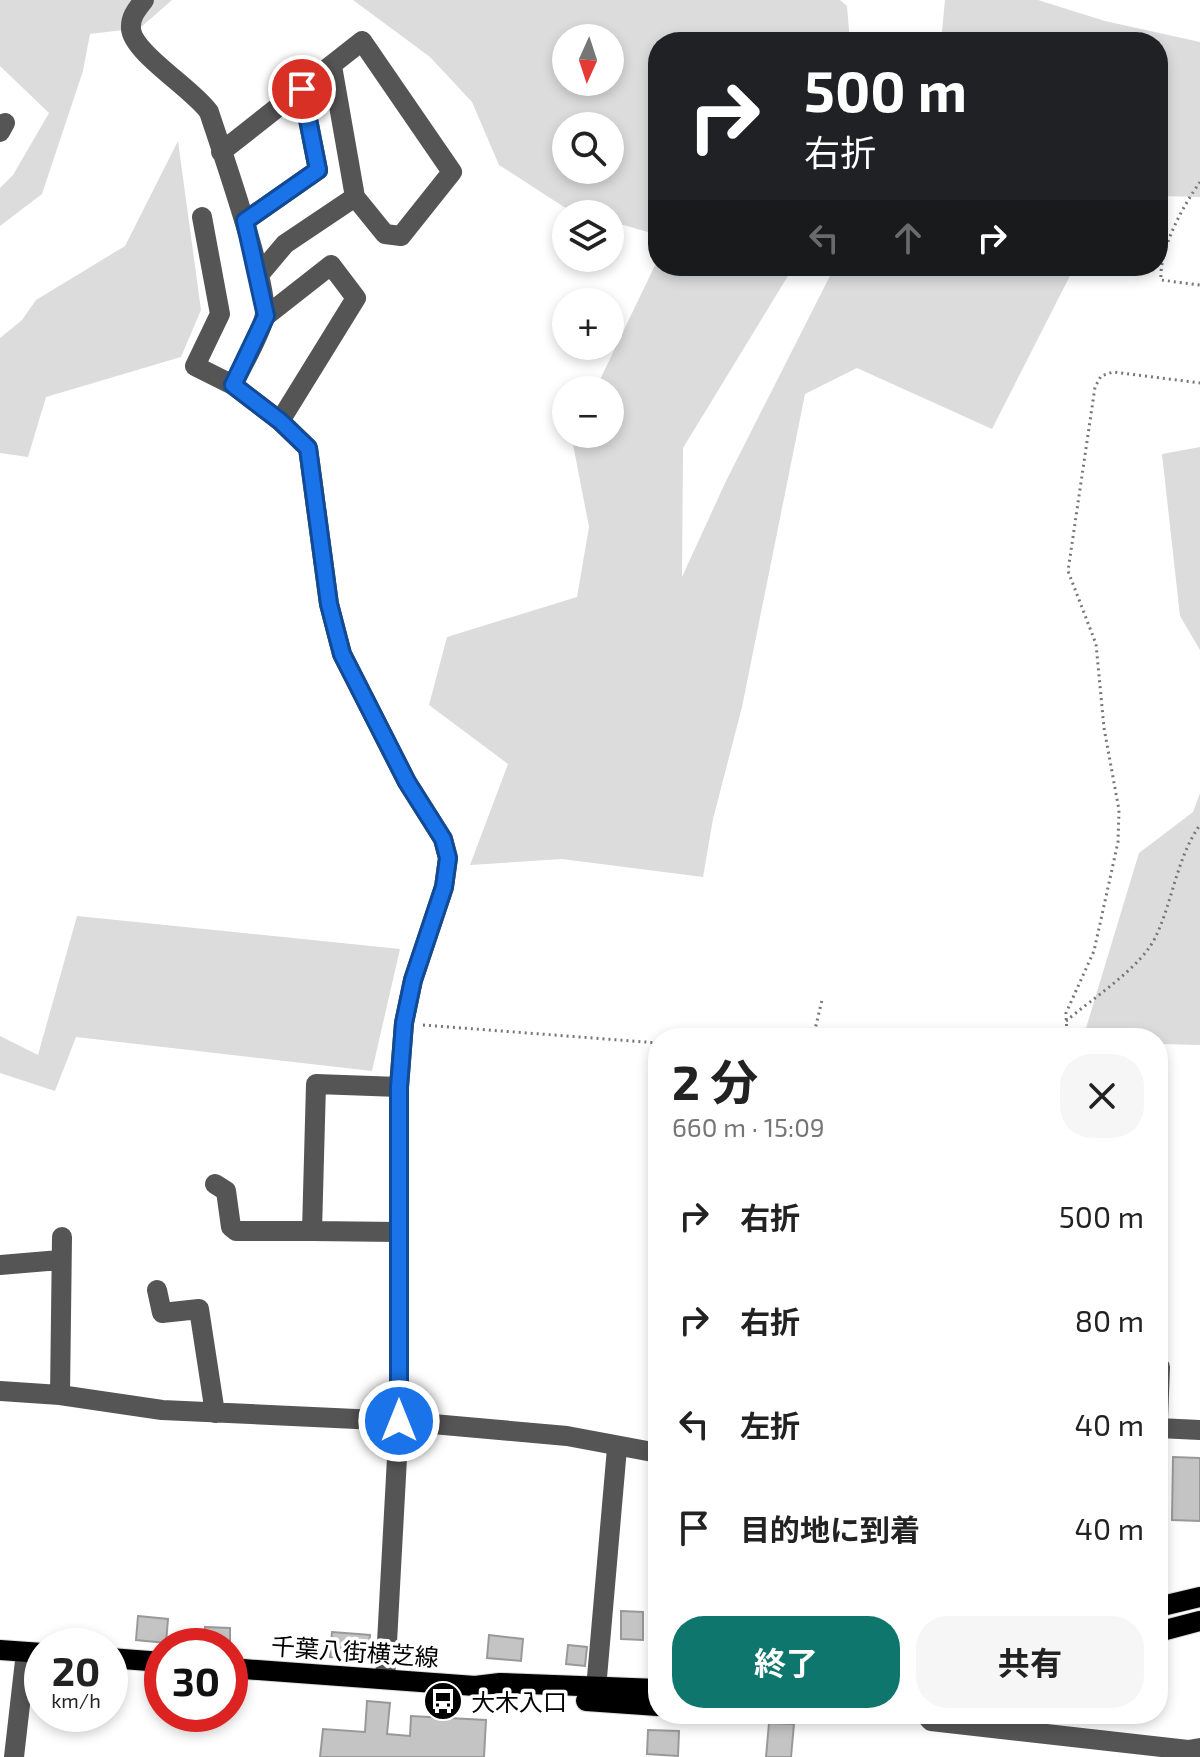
<!DOCTYPE html>
<html lang="ja">
<meta charset="utf-8">
<style>
body{margin:0;font-family:"Exo 2","Noto Sans JP",sans-serif;background:#f6f6f6;color:#222;height:100vh;display:flex;flex-direction:column;font-size:30px;white-space:nowrap}
*{box-sizing:border-box;margin:0}
p{font-size:26px;color:#767676}
.icon{flex:none;width:44px;height:44px;fill:none;stroke:currentColor;stroke-width:2;stroke-linecap:round;stroke-linejoin:round}
.map{position:relative;flex:1;overflow:hidden}
.details{position:absolute;left:648px;top:1028px;width:520px;height:696px;display:flex;flex-direction:column;background:#fff;border-radius:32px;box-shadow:0 4px 12px #0003}
.details>*{flex:none}
.hud{position:absolute;left:648px;top:32px;width:520px;height:244px;border-radius:32px;box-shadow:0 4px 12px #0003;background:#202124;color:#fff;overflow:hidden}
.needle{width:52px;rotate:183deg}
.tools{position:absolute;left:552px;top:24px;display:grid;gap:16px}
.tools a{display:grid;place-items:center;width:72px;height:72px;border-radius:50%;background:#fff;box-shadow:0 4px 12px #0003;font-size:40px}
.speed{position:absolute;left:24px;top:1628px;display:flex;gap:16px;font-size:40px;font-weight:700;text-align:center}
.speed>*{display:grid;place-content:center;width:104px;height:104px;border-radius:50%;background:#fff;box-shadow:0 4px 12px #0003;line-height:1}
.speed small{font-size:20px;font-weight:400}
.speed .limit{border:12px solid #d22;background:#fff;color:#111}
.pin{position:absolute;display:grid;place-items:center;width:68px;height:68px;color:#fff;margin:-34px;border:4px solid #fff;border-radius:50%;box-shadow:0 2px 8px #0007}
.me{position:absolute;width:88px;margin:-44px;rotate:0deg;stroke-linejoin:round;filter:drop-shadow(0 0 6px #0008)}
.turn{display:flex;align-items:center;gap:28px;height:168px;padding:0 24px;font-size:36px}
.turn .icon{width:104px;height:104px;stroke-width:2.5}
.turn b{display:block;font-size:56px;line-height:68px}
.lanes{display:flex;align-items:center;height:76px;padding:0 24px;background:#0003;justify-content:center;gap:40px;direction:ltr}
.lanes .off{opacity:.35}
.round{display:grid;place-items:center;flex:none;width:84px;height:84px;border-radius:32px;background:#f6f6f6}
.head{display:flex;align-items:center;justify-content:space-between;height:136px;padding:0 24px}
h1{font-size:48px;font-weight:700;line-height:60px}
.action{display:flex;gap:16px;margin-top:auto;padding:16px 24px}
.action a{flex:1;height:92px;border-radius:32px;background:#0f766e;color:#fff;font-size:32px;font-weight:700;line-height:92px;text-align:center}
.action a+a{background:#f6f6f6;color:#222}
ul{padding:0;list-style:none}
li{display:flex;align-items:center;gap:24px;height:104px;padding:0 24px}
li div{flex:1}
li b{display:block;font-size:30px}
li em{font-style:normal}
.map>svg:first-child{display:block}
.green{fill:#dcdcdc;fill-rule:evenodd}
.building{fill:#c4c4c4;stroke:#999;stroke-width:2}
.lines{fill:none;stroke-linecap:round;stroke-linejoin:round}
.major-casing{stroke:#dbdbdb;stroke-width:22}
.path{stroke:#777;stroke-width:3;stroke-dasharray:2 4;stroke-linecap:butt}
.minor{stroke:#555;stroke-width:20}
.major{stroke:#000;stroke-width:20}
.route-casing{stroke:#114b97;stroke-width:20}
.route{stroke:#1a73e8;stroke-width:14}
.labels{text-anchor:middle;dominant-baseline:central;stroke-width:7;stroke-linejoin:round;paint-order:stroke}
.street-label{font-size:24px;fill:#000;stroke:#fff}
.poi-label{font-size:24px;fill:#000;stroke:#fff;text-anchor:start}
</style>
<div class="map">
<svg width="1200" height="1757" viewBox="0 0 1200 1757">
<rect width="100%" height="100%" fill="#fff"/>
<path class="green" d="M 0,0 L 172,0 L 140,28 L 90,34 L 83,71 L 42,194 L 0,226 L 0,188 L 13,175 L 49,113 L 0,66 Z
M 353,0 L 840,0 L 847,6 L 850,42 L 658,42 L 658,235 L 610,221 L 610,214 L 588,214 L 564,207 L 499,165 L 472,102 L 430,57 ZM 610,38 L 610,82 L 566,82 L 566,38 ZM 610,126 L 610,170 L 566,170 L 566,126 Z
M 945,0 L 1038,0 L 1105,21 L 1200,42 L 1200,197 L 1158,196 L 1158,42 L 941,42 Z
M 178,141 L 201,310 L 181,357 L 46,397 L 28,457 L 0,453 L 0,338 L 22,320 L 36,300 L 125,246 Z
M 658,259 L 658,266 L 794,266 L 683,448 L 682,577 L 726,481 L 835,266 L 1075,266 L 992,429 L 857,368 L 805,394 L 742,707 L 713,819 L 703,877 L 562,859 L 470,865 L 508,764 L 429,705 L 447,637 L 577,597 L 589,527 L 572,439 L 574,434 L 610,434 L 610,390 L 595,390 Z
M 1200,447 L 1200,650 L 1180,616 L 1162,454 Z
M 1200,793 L 1200,1045 L 1158,1044 L 1158,1038 L 1083,1038 L 1139,853 L 1193,812 Z
M 77,916 L 400,949 L 372,1071 L 76,1037 L 55,1091 L 0,1073 L 0,1036 L 38,1055 Z"/>
<path class="building" d="M 1173,1457 L 1200,1458 L 1200,1521 L 1172,1520 Z
M 621,1611 L 643,1612 L 643,1640 L 621,1639 Z
M 138,1616 L 168,1619 L 166,1643 L 136,1640 Z
M 205,1627 L 230,1628 L 230,1646 L 204,1645 Z
M 332,1632 L 370,1635 L 368,1660 L 330,1657 Z
M 489,1635 L 523,1639 L 521,1661 L 487,1658 Z
M 568,1645 L 587,1647 L 585,1666 L 566,1664 Z
M 367,1701 L 390,1703 L 387,1734 L 410,1736 L 411,1716 L 486,1720 L 484,1757 L 320,1757 L 323,1729 L 365,1732 Z
M 769,1723 L 794,1724 L 791,1757 L 766,1757 Z
M 648,1730 L 679,1731 L 678,1756 L 647,1754 Z"/>
<g class="lines">
<defs>
<path id="major" d="M 1158,1607 L 1200,1597
M 1158,1632 L 1200,1621
M 0,1650 L 42,1653
M 110,1658 L 162,1662
M 230,1668 L 475,1686 L 500,1683 L 658,1689
M 586,1701 L 658,1706"/>
</defs>
<use href="#major" class="major-casing"/>
<path class="path" d="M 1200,182 C 1183,206 1159,249 1161,280 L 1200,285
M 1066,1021 C 1093,998 1142,967 1156,936 C 1173,900 1177,857 1200,825
M 423,1025 L 658,1043
M 813,1038 L 822,1000
M 1067,1038 L 1066,1013 L 1094,951 L 1118,842 L 1119,810 L 1104,728 L 1096,644 L 1068,571 L 1095,387 L 1101,376 L 1113,372 L 1200,383"/>
<path class="minor" d="M 144,0 C 137,9 130,17 131,29 C 133,53 193,89 209,112 C 220,146 272,293 264,319 C 257,341 243,364 233,385
M 0,132 L 5,123
M 221,152 L 362,41 L 452,172 L 401,236 L 385,234 L 355,197 L 332,66
M 202,217 L 220,314 L 195,366 L 233,385 L 280,421 L 308,448 L 329,604 L 342,654 L 407,782 L 443,839 L 448,858 L 444,887 L 413,980 L 404,1023 L 399,1087 L 399,1421 L 385,1679
M 245,221 L 318,170 L 302,89
M 258,276 L 285,244 L 355,197
M 266,316 L 331,265 L 356,298 L 280,421
M 399,1087 L 316,1084 L 312,1231 L 399,1232
M 215,1184 L 226,1191 L 231,1227 L 236,1231 L 312,1231
M 0,1265 L 60,1260
M 157,1290 L 162,1313 L 199,1309 L 215,1413
M 0,1391 L 60,1395 L 162,1410 L 399,1421 L 567,1436 L 658,1453
M 60,1395 L 62,1237
M 1158,1420 L 1160,1367
M 1158,1428 L 1200,1430
M 596,1689 L 617,1448
M 925,1714 L 931,1721 L 1188,1750 L 1200,1748
M 14,1757 L 26,1652"/>
<use href="#major" class="major"/>
</g>
<g class="lines">
<defs>
<path id="route" d="M 302,89 L 318,170 L 245,221 L 266,316 L 233,385 L 280,421 L 308,448 L 329,604 L 342,654 L 407,782 L 443,839 L 448,858 L 444,887 L 413,980 L 404,1023 L 399,1087 L 399,1421"/>
</defs>
<use href="#route" class="route-casing"/>
<use href="#route" class="route"/>
</g>
<defs>
<symbol id="bus-disc" viewBox="-11 -11 22 22"><circle r="9.5" fill="#000" stroke="#fff"/><path d="M-5-6H5V4H4V6H2V4H-2V6H-4V4H-5ZM-3.5-4V0h7V-4ZM-3.5 1.2v1.5H-2V1.2ZM2 1.2v1.5H3.5V1.2Z" fill="#fff"/></symbol>
</defs>
<g fill-rule="evenodd">
<use href="#bus-disc" x="421" y="1679" width="44" height="44"/>
</g>
<g class="labels">
<g class="street-label">
<text transform="translate(355 1651) rotate(4)">千葉八街横芝線</text>
</g>
<g class="poi-label">
<text x="471" y="1701">大木入口</text>
</g>
</g>
</svg>
<div class="tools">
<a><svg class="needle" viewBox="-14 -14 28 28"><path d="M0-13l5 13h-10z" fill="#e53935"/><path d="M0 13l5-13h-10z" fill="#767676"/></svg></a>
<a><svg class="icon" aria-label="search" viewBox="0 0 24 24"><circle cx="10" cy="10" r="6"/><path d="M15 15l6 6"/></svg></a>
<a><svg class="icon" aria-label="layers" viewBox="0 0 24 24"><path d="M12 4l9 5-9 5-9-5zM3 14l9 5 9-5"/></svg></a>
<a>+</a>
<a>−</a>
</div>
<div class="speed"><div>20<small>km/h</small></div><div class="limit">30</div></div>
<div class="pin" style="left:302px;top:89px;background:#d93025"><svg class="icon" aria-label="arrive" viewBox="0 0 24 24"><path d="M6 21V4h12l-3 4 3 4H6"/></svg></div>
<svg class="me" style="left:399px;top:1421px" viewBox="-20 -20 40 40"><circle r="17" fill="#1a73e8" stroke="#fff" stroke-width="3"/><path d="M0-11L8 9 0 5-8 9z" fill="#fff"/></svg>
<div class="hud">
<div class="turn"><svg class="icon" aria-label="right" viewBox="0 0 24 24"><path d="M7 20v-9h11M14 6l5 5-5 5"/></svg><div><b>500 m</b>右折</div></div>
<div class="lanes"><svg class="icon off" aria-label="left" viewBox="0 0 24 24"><path d="M17 20v-9H6M10 6l-5 5 5 5"/></svg><svg class="icon off" aria-label="ahead" viewBox="0 0 24 24"><path d="M12 20V5M6 11l6-6 6 6"/></svg><svg class="icon" aria-label="right" viewBox="0 0 24 24"><path d="M7 20v-9h11M14 6l5 5-5 5"/></svg></div>
</div>
<section class="details">
<div class="head"><div><h1>2 分</h1><p>660 m · 15:09</p></div><a class="round"><svg class="icon" aria-label="close" viewBox="0 0 24 24"><path d="M6 6l12 12M18 6L6 18"/></svg></a></div>
<ul>
<li><svg class="icon" aria-label="right" viewBox="0 0 24 24"><path d="M7 20v-9h11M14 6l5 5-5 5"/></svg><div><b>右折</b></div><em>500 m</em></li>
<li><svg class="icon" aria-label="right" viewBox="0 0 24 24"><path d="M7 20v-9h11M14 6l5 5-5 5"/></svg><div><b>右折</b></div><em>80 m</em></li>
<li><svg class="icon" aria-label="left" viewBox="0 0 24 24"><path d="M17 20v-9H6M10 6l-5 5 5 5"/></svg><div><b>左折</b></div><em>40 m</em></li>
<li><svg class="icon" aria-label="arrive" viewBox="0 0 24 24"><path d="M6 21V4h12l-3 4 3 4H6"/></svg><div><b>目的地に到着</b></div><em>40 m</em></li>
</ul>
<div class="action"><a>終了</a><a>共有</a></div>
</section>
</div>
